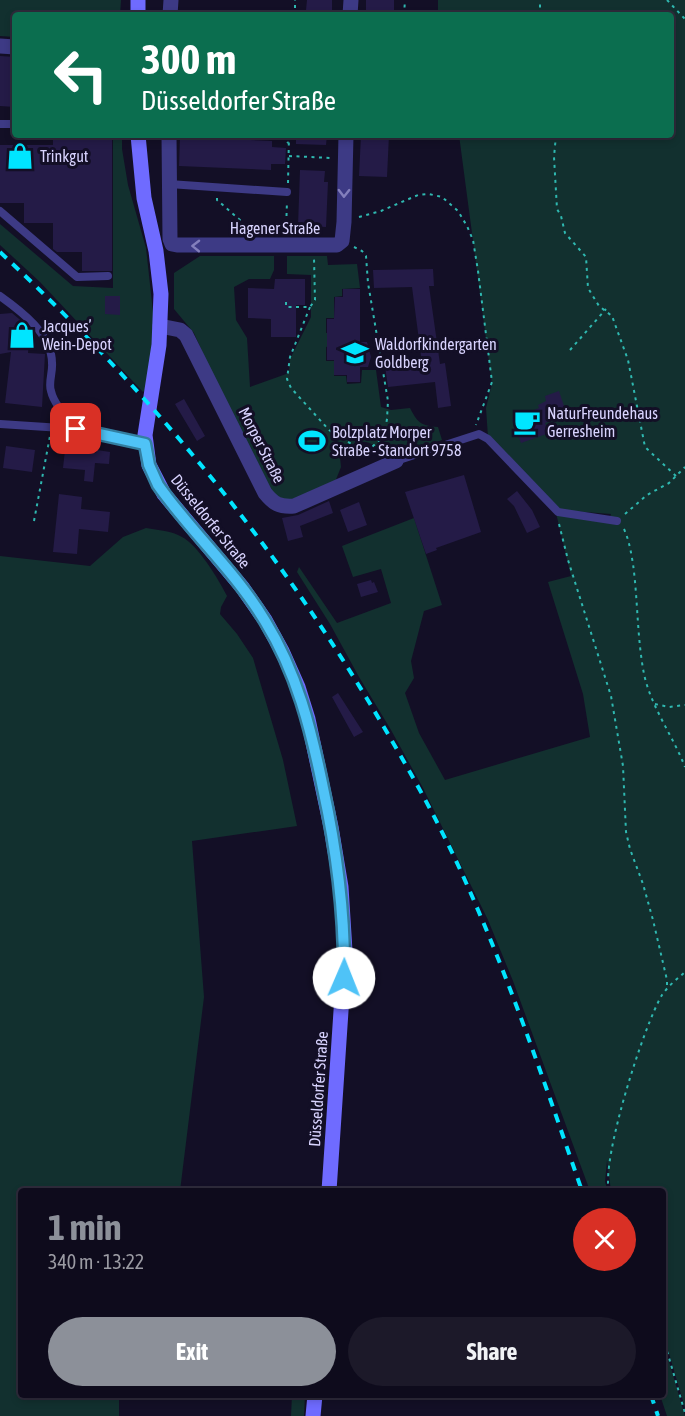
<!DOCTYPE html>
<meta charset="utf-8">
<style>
body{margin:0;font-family:"Asap Condensed",sans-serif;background:#1c1929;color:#f1f3f6;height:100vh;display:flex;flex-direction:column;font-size:22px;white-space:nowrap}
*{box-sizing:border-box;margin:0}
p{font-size:20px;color:#9b9ba3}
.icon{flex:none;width:33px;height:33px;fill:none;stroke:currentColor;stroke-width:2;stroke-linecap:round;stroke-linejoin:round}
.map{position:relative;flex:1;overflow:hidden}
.side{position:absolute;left:18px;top:1188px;width:648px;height:210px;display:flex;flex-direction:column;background:#0e0b1c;border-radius:6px;box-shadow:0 3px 9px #0003,0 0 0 2px #2e2b3b}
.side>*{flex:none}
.guide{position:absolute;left:12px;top:12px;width:662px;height:126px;border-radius:6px;box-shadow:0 3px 9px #0003,0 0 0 2px #2e2b3b;background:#0b6e4f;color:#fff;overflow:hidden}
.pin{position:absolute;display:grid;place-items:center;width:51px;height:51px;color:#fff;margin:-26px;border-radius:12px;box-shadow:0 3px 9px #0006}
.me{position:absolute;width:66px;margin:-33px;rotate:1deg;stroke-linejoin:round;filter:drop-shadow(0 0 4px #0008)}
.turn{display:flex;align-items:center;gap:21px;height:126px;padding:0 30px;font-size:27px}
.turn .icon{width:78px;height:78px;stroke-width:2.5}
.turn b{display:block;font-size:42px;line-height:51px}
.round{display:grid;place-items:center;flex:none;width:63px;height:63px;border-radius:32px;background:#1c1929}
.head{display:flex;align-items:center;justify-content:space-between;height:102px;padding:0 30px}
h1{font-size:36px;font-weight:700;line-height:45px;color:#8c9099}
.cta{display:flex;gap:12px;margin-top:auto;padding:12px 30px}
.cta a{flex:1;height:69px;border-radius:36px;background:#8c9099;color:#fff;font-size:24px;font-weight:700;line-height:69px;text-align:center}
.cta a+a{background:#1c1929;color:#f1f3f6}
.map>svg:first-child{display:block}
.green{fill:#12302f}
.building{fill:#241b47}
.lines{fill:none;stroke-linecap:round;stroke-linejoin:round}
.path{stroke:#2fb8b0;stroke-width:2;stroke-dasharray:3 4.5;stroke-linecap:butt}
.service{stroke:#3d3a85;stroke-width:8}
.minor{stroke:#3d3a85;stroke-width:15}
.tertiary{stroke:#3d3a85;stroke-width:15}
.secondary{stroke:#6f6bff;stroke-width:15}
.rail{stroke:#00e5ff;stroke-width:4;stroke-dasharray:9 8;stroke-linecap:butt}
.oneway{stroke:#837fbc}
.route-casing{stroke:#337fa1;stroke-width:15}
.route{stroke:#4fc3f7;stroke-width:10}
.labels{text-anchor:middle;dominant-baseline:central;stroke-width:6;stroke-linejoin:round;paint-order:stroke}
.poi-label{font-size:16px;fill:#d9d4ff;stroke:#130f26;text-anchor:start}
.street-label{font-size:16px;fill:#d9d4ff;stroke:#130f26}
</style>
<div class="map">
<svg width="685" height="1416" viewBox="0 0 685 1416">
<rect width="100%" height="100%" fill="#130f26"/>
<path class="green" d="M 0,0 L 121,0 L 120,15 L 15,15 L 15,37 L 0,36 Z
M 438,0 L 685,0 L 685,1408 L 663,1333 L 663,1191 L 611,1191 L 607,1160 L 605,1182 L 608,1191 L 590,1191 L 513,981 L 488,920 L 423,788 L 391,730 L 359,677 L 330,624 L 297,572 L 299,567 L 337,623 L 391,603 L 381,569 L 353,577 L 342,546 L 414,518 L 442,605 L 424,611 L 411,661 L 414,678 L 405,693 L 419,733 L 445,780 L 590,737 L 583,694 L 548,582 L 571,576 L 556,513 L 610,517 L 611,514 L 558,510 L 488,437 L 486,408 L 492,384 L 459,135 L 670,135 L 670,15 L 438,15 Z
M 113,135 L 122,135 L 122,149 L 128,185 L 146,248 L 155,330 L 149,386 L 143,392 L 40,282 L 0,245 L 0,224 L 73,286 L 113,288 Z
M 200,256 L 274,256 L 274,270 L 270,279 L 249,279 L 234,287 L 236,320 L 247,338 L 250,387 L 289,373 L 290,359 L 311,317 L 311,275 L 287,274 L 287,256 L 327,256 L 328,265 L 357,264 L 360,288 L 342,289 L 342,296 L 334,297 L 334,318 L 326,318 L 326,333 L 333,333 L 333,346 L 326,347 L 326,361 L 334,361 L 334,376 L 346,376 L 347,384 L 361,383 L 362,370 L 376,370 L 381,407 L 391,410 L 410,408 C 417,422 421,426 438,427 L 442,440 L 394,458 L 388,458 C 370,438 358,435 340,457 L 341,467 L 335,482 L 288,501 L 274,496 L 229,412 L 194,333 L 174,309 L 174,273 Z
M 146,528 C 158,530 172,531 182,537 C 198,545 219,580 227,596 L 221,607 L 220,614 L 237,634 L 253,658 L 283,760 L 297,826 L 192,841 L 204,997 L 180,1191 L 21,1191 L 21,1395 L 119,1395 L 119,1416 L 0,1416 L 0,556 L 90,566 L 123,537 Z
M 663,1341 L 685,1416 L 667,1416 L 660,1395 L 663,1395 Z
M 292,1395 L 305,1395 L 304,1416 L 291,1416 Z"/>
<path class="building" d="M 307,0 L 332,0 L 332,10 L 306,10 Z
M 366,0 L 394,0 L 394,15 L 366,15 Z
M 0,56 L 15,57 L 15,107 L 0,106 Z
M 53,135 L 112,135 L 112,271 L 82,271 L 82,252 L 57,252 L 53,249 L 53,223 L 24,223 L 24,203 L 0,203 L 0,145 L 53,145 Z
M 296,135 L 327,135 L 326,145 L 296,144 Z
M 361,135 L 389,135 L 387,177 L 359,176 Z
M 180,137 L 272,141 L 272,147 L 286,148 L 285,164 L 271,164 L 271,170 L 179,166 Z
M 300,170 L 325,171 L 324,182 L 328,182 L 326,227 L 298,226 Z
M 433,269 L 434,286 L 429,286 L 440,364 L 445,363 L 451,406 L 438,408 L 435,382 L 388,387 L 385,366 L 422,363 L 412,287 L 374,288 L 373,270 Z
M 275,279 L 305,279 L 305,305 L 296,305 L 296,337 L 271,337 L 271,319 L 248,318 L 248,288 L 274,289 Z
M 343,289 L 360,289 L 360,342 L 367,342 L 371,357 L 368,367 L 360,367 L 360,382 L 347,382 L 347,375 L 334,375 L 334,360 L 327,360 L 327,319 L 334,319 L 335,297 L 343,297 Z
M 105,296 L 120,296 L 120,315 L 105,314 Z
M 12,313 L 25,324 L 30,331 L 28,353 L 45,354 L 42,407 L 5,403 L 11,352 L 0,354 L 0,314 Z
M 559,391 L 567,415 L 545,423 L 549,433 L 521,443 L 512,419 L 539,408 L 538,405 L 546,401 L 545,396 Z
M 184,399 L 205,436 L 197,441 L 175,404 Z
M 6,446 L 35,450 L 32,472 L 3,468 Z
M 65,450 L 96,453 L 97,450 L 110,452 L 109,464 L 95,463 L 93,482 L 84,481 L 85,470 L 63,468 Z
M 464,475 L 481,532 L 436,548 L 437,550 L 426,554 L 405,492 Z
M 517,491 L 532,510 L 540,527 L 527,533 L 514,506 L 507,499 Z
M 59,494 L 82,497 L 81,509 L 110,512 L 108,532 L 79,529 L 77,554 L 53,552 Z
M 329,501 L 333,513 L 300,526 L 303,537 L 288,541 L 282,518 L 298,515 Z
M 359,502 L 367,525 L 348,532 L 340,510 Z
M 371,580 L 372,583 L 374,582 L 378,592 L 361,597 L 357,584 Z
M 338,693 L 363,732 L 354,737 L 332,697 Z"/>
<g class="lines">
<path class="path" d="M 667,0 L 685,19
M 295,12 L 303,12 L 303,15
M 287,15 L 287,12 L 295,12 L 295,0
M 404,15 L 405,0
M 540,15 L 540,0
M 284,135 L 288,143
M 556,135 L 554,157 L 557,209 L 561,216 L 565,233 L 586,257 L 588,288 L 599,306 L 612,316 L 628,360 L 645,447 L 676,476
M 289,156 L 331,158
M 288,183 L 289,135
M 217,198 L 217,200 L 240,220 L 240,233
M 359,217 L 381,211 L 418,195 L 429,194 L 442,197 L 458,211 L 467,226 L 473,240 L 478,271 L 492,382 L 476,425
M 286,231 L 287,201
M 354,247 L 362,251 L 366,256 L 368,283 L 388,401 L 387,419 L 384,436 L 372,447
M 286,302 L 286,307 L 310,307 L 315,300 L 314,258
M 310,307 L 290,357 L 287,379 L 291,388 L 329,430 L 353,445
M 570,350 L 606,309
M 625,514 L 647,495 L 669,483 L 685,467
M 34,521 L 50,436
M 559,524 L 568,560 L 611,696 L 623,766 L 626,832 L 630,849 L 643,884 L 653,920 L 667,980 L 667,989
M 624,529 C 629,540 631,552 633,564 C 638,601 637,638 644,674 C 651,707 673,736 685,767
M 655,704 L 669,707 L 685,705
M 609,1191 C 601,1159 644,1025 662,995 C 668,986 677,979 685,972
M 663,1337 L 685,1413"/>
<path class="service" d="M 0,124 L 15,124
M 169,184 L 287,192
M 0,211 L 77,277 L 108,276
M 0,296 C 21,311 52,334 52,363 C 53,372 48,383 51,391 C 54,405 68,418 77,429
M 0,424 L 77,429 L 145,444
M 396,461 L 479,434 L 488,439 L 558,512 L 617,521"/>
<path class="minor" d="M 170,15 L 171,0
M 350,15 L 351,0
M 169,135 L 170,239 L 172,244 L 177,245 L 337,245 L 342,241 L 344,222 L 346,135
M 160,326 L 180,330 L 186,335 L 265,493 C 274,504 279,507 294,506 L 396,461"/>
<path class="tertiary" d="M 0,46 L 15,47"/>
<path class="secondary" d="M 138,15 L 138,0
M 138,135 L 144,198 L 156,251 L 161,294 L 159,345 L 145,435 L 149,465 L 164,494 L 242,587 L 265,620 L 282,651 L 298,687 L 308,719 L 331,827 L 341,887 L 345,951 L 329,1191
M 313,1416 L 315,1395"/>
<path class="rail" d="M 0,252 C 147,390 268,534 372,707 C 403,759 433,811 458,865 C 507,971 544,1081 582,1191
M 651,1395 L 658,1416"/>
</g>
<defs><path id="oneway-chevron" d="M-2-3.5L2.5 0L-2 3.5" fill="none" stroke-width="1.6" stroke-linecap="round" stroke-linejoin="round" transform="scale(1.5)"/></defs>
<g class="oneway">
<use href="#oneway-chevron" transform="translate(344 193) rotate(91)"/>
<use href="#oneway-chevron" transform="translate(196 246) rotate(-179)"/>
</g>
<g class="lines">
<defs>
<path id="route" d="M 76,429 L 145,444 L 149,465 L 158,485 C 191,532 235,571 265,621 C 297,673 311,729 323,788 C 337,852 345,912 344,978"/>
</defs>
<use href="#route" class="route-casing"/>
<use href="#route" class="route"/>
</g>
<defs>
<symbol id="shop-bare" viewBox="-9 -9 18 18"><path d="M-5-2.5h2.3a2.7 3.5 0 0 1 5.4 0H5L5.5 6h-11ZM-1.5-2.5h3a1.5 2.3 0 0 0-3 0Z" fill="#00e5ff" stroke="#130f26" stroke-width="2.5" paint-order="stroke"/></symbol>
<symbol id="school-bare" viewBox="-9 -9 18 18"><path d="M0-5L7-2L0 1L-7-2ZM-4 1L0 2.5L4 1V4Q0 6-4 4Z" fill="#00e5ff" stroke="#130f26" stroke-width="2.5" paint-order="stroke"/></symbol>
<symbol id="cafe-bare" viewBox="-9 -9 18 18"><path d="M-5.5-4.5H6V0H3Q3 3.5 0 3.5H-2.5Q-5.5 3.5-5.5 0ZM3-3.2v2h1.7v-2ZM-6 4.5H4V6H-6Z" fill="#00e5ff" stroke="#130f26" stroke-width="2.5" paint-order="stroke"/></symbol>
<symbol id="stadium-bare" viewBox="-9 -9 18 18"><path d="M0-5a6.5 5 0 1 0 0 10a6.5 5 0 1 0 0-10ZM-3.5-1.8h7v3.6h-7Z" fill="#00e5ff" stroke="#130f26" stroke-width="2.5" paint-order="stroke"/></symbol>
</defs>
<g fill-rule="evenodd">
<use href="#shop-bare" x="1" y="137" width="38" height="38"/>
<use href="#shop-bare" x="3" y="316" width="38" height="38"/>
<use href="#school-bare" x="336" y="334" width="38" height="38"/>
<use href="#cafe-bare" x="508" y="403" width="38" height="38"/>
<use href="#stadium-bare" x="293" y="422" width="38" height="38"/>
</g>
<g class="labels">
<g class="poi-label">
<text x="40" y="156">Trinkgut</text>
<text x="42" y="326">Jacques’<tspan x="42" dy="18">Wein-Depot</tspan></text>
<text x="375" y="344">Waldorfkindergarten<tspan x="375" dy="18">Goldberg</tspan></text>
<text x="547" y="413">NaturFreundehaus<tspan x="547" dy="18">Gerresheim</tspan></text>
<text x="332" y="432">Bolzplatz Morper<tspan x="332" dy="18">Straße - Standort 9758</tspan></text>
</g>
<g class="street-label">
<text x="275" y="228">Hagener Straße</text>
<text transform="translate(262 445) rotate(63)">Morper Straße</text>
<text transform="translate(211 521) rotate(51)">Düsseldorfer Straße</text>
<text transform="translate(318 1089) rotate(-86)">Düsseldorfer Straße</text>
</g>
</g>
</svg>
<div class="pin" style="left:76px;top:429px;background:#d93025"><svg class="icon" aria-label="arrive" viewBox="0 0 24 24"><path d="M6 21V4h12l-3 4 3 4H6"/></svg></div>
<svg class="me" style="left:344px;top:978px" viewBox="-20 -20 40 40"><circle r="19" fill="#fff"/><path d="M0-13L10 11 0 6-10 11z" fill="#4fc3f7"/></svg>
<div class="guide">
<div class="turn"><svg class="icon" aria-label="left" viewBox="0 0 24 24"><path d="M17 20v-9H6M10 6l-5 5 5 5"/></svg><div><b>300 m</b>Düsseldorfer Straße</div></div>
</div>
<section class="side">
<div class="head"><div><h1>1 min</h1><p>340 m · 13:22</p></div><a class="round" style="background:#d93025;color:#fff"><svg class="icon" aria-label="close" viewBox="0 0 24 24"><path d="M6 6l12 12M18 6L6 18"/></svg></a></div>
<div class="cta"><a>Exit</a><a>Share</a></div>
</section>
</div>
